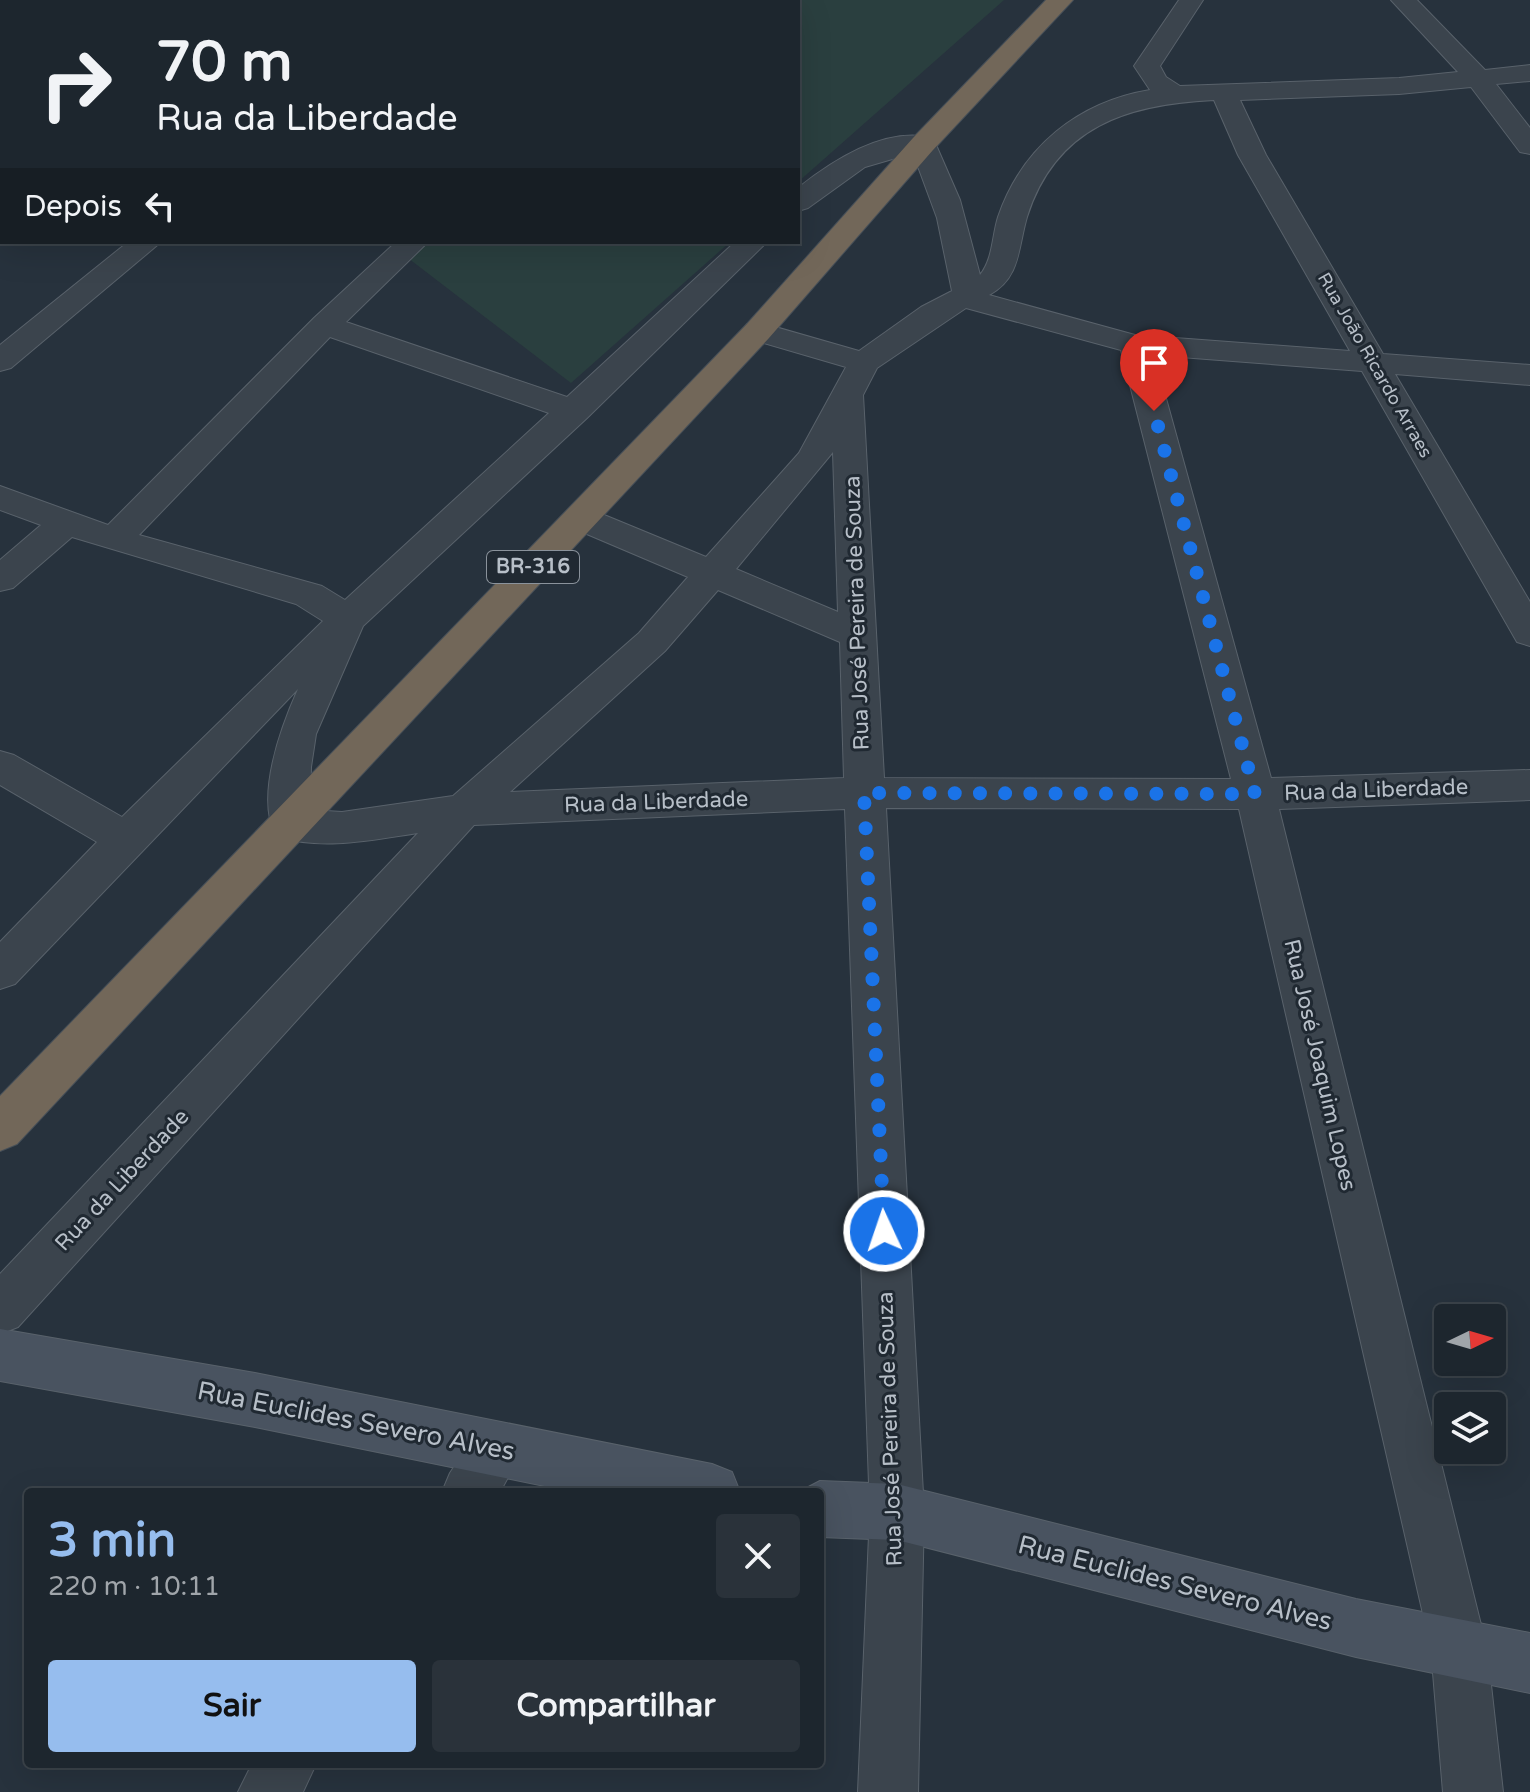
<!DOCTYPE html>
<html lang="pt">
<meta charset="utf-8">
<style>
body{margin:0;font-family:"Varela Round",sans-serif;background:#2a323a;color:#f1f3f6;height:100vh;display:flex;flex-direction:column;font-size:30px;white-space:nowrap}
*{box-sizing:border-box;margin:0}
p{font-size:26px;color:#a0a5aa}
.icon{flex:none;width:44px;height:44px;fill:none;stroke:currentColor;stroke-width:2;stroke-linecap:round;stroke-linejoin:round}
.map{position:relative;flex:1;overflow:hidden}
.details{position:absolute;left:24px;top:1488px;width:800px;height:280px;display:flex;flex-direction:column;background:#1d262e;border-radius:8px;box-shadow:0 8px 32px #0002,0 0 0 2px #3b434a}
.details>*{flex:none}
.hud{position:absolute;left:0px;top:0px;width:800px;height:244px;box-shadow:0 8px 32px #0002,0 0 0 2px #3b434a;background:#1d262e;color:#f1f3f6;overflow:hidden}
.needle{width:52px;rotate:85deg}
.fabs{position:absolute;left:1434px;top:1304px;display:grid;gap:16px}
.fabs a{display:grid;place-items:center;width:72px;height:72px;border-radius:8px;background:#1d262e;box-shadow:0 8px 32px #0002,0 0 0 2px #3b434a;font-size:40px}
.pin{position:absolute;display:grid;place-items:center;width:68px;height:68px;color:#fff;margin:-82px -34px;border-radius:50% 50% 50% 0;rotate:-45deg;box-shadow:0 0 8px #0007}
.pin .icon{rotate:45deg}
.me{position:absolute;width:88px;margin:-44px;rotate:357deg;stroke-linejoin:round;filter:drop-shadow(0 0 6px #0008)}
.turn{display:flex;align-items:center;gap:28px;height:168px;padding:0 24px;font-size:36px}
.turn .icon{width:104px;height:104px;stroke-width:2.5}
.turn b{display:block;font-size:56px;line-height:68px}
.then{display:flex;align-items:center;height:76px;padding:0 24px;background:#0003;gap:16px;font-size:30px}
.round{display:grid;place-items:center;flex:none;width:84px;height:84px;border-radius:8px;background:#2a323a}
.head{display:flex;align-items:center;justify-content:space-between;height:136px;padding:0 24px}
h1{font-size:48px;font-weight:800;line-height:60px;color:#96bdee}
.button{display:flex;gap:16px;margin-top:auto;padding:16px 24px}
.button a{flex:1;height:92px;border-radius:8px;background:#96bdee;color:#111;font-size:32px;font-weight:800;line-height:92px;text-align:center}
.button a+a{background:#2a323a;color:#f1f3f6}
.map>svg:first-child{display:block}
.green{fill:#2a3f3f}
.lines{fill:none;stroke-linecap:round;stroke-linejoin:round}
.street-casing{stroke:#59626b;stroke-width:2}
.secondary-casing{stroke:#59626b;stroke-width:2}
.highway-casing{stroke:#464f58;stroke-width:2}
.street{fill:#3b444d;fill-rule:evenodd}
.secondary{fill:#495360;fill-rule:evenodd}
.highway{fill:#726759;fill-rule:evenodd}
.route{stroke:#1a73e8;stroke-width:14;stroke-dasharray:0 25.2}
.labels{text-anchor:middle;dominant-baseline:central;stroke-width:6;stroke-linejoin:round;paint-order:stroke}
.far-street-label{font-size:18px;fill:#b7bfc8;stroke:#202932}
.shield{fill:#202932;stroke:#8a929b;stroke-width:2}
.shield-label{font-size:20px;font-weight:bold;fill:#b7bfc8}
.street-label{font-size:22px;fill:#b7bfc8;stroke:#202932}
.near-street-label{font-size:26px;fill:#b7bfc8;stroke:#202932}
</style>
<div class="map">
<svg width="1530" height="1792" viewBox="0 0 1530 1792">
<rect width="100%" height="100%" fill="#27323d"/>
<path class="green" d="M 72,0 L 1004,0 L 798,182 L 798,2 Z
M 387,242 L 730,242 L 571,383 Z"/>
<g class="lines">
<defs>
<path id="street" d="M 1179,0 L 1203,0 L 1160,66 L 1166,77 L 1180,86 L 1399,78 L 1458,72 L 1391,0 L 1417,0 L 1485,70 L 1530,65 L 1530,81 L 1496,84 L 1530,128 L 1530,154 L 1520,152 L 1471,87 L 1399,94 L 1240,100 L 1266,155 L 1383,354 L 1530,365 L 1530,385 L 1395,374 L 1530,602 L 1530,646 L 1517,642 L 1362,371 L 1154,355 L 1271,778 L 1530,770 L 1530,800 L 1279,809 L 1487,1649 L 1503,1792 L 1443,1792 L 1431,1649 L 1239,809 L 886,808 L 924,1512 L 918,1792 L 858,1792 L 870,1512 L 845,809 L 474,825 L 18,1327 L 0,1334 L 0,1274 L 418,833 C 371,840 322,851 276,836 C 255,797 281,727 298,689 L 15,984 L 0,989 L 0,942 L 97,842 L 0,785 L 0,751 L 14,755 L 122,817 L 323,621 L 296,604 L 72,537 L 13,588 L 0,591 L 0,560 L 41,525 L 0,510 L 0,486 L 108,525 L 314,318 L 396,242 L 428,242 L 346,322 L 567,397 L 735,242 L 767,242 L 587,418 L 363,626 L 316,734 L 311,767 L 310,810 L 342,812 L 453,796 L 639,633 L 688,577 L 568,526 L 563,518 L 568,510 L 580,506 L 592,510 L 706,557 L 799,453 L 846,367 L 747,338 L 742,331 L 747,324 L 758,322 L 859,351 L 921,307 L 952,291 L 937,218 L 913,153 L 865,167 L 808,208 L 798,211 L 798,188 C 833,160 886,126 933,138 L 960,200 L 980,275 C 993,259 992,236 998,217 C 1022,147 1078,102 1150,90 L 1134,66 ZM 1214,100 L 1238,155 L 1350,351 L 1135,335 L 989,295 C 1021,278 1018,247 1027,217 C 1056,126 1128,104 1214,100 ZM 966,308 L 1121,350 L 1231,779 L 884,778 L 863,395 L 877,368 ZM 330,337 L 549,413 L 345,600 L 322,586 L 139,535 ZM 833,452 L 838,612 L 736,569 ZM 718,590 L 840,642 L 844,778 L 510,792 L 665,651 Z
M 0,85 L 2,86 L 2,102 L 0,101 Z
M 0,138 L 2,138 L 0,155 Z
M 128,242 L 161,242 L 11,368 L 0,371 L 0,345 Z
M 498,1422 L 517,1429 L 524,1448 L 500,1492 L 442,1492 L 450,1473 L 479,1429 Z
M 252,1764 L 316,1764 L 303,1792 L 238,1792 Z"/>
<path id="secondary" d="M 0,1329 L 255,1373 L 712,1464 L 732,1472 L 740,1492 L 574,1492 L 255,1427 L 0,1381 Z
M 820,1481 L 897,1484 L 1356,1599 L 1530,1633 L 1530,1693 L 1356,1657 L 897,1540 L 820,1537 L 820,1492 L 799,1492 Z"/>
<path id="highway" d="M 1046,0 L 1073,0 L 933,150 L 769,338 L 17,1144 L 0,1151 L 0,1096 L 747,324 L 913,138 Z"/>
</defs>
<use href="#street" class="street-casing"/>
<use href="#secondary" class="secondary-casing"/>
<use href="#highway" class="highway-casing"/>
<use href="#street" class="street"/>
<use href="#secondary" class="secondary"/>
<use href="#highway" class="highway"/>
</g>
<g class="lines">
<path class="route" d="M 884,1231 L 864,793 L 1255,794 L 1154,411"/>
</g>
<g class="labels">
<g class="far-street-label">
<text transform="translate(1375 365) rotate(60)">Rua João Ricardo Arraes</text>
</g>
<rect class="shield" x="487" y="551" width="92" height="32" rx="6"/>
<g class="shield-label">
<text x="533" y="567">BR-316</text>
</g>
<g class="street-label">
<text transform="translate(857 613) rotate(-92)">Rua José Pereira de Souza</text>
<text transform="translate(1376 790) rotate(-2)">Rua da Liberdade</text>
<text transform="translate(656 802) rotate(-2)">Rua da Liberdade</text>
<text transform="translate(1320 1065) rotate(77)">Rua José Joaquim Lopes</text>
<text transform="translate(122 1180) rotate(-47)">Rua da Liberdade</text>
<text transform="translate(890 1429) rotate(-92)">Rua José Pereira de Souza</text>
</g>
<g class="near-street-label">
<text transform="translate(356 1421) rotate(11)">Rua Euclides Severo Alves</text>
<text transform="translate(1175 1583) rotate(14)">Rua Euclides Severo Alves</text>
</g>
</g>
</svg>
<div class="fabs">
<a><svg class="needle" viewBox="-14 -14 28 28"><path d="M0-13l5 13h-10z" fill="#e53935"/><path d="M0 13l5-13h-10z" fill="#a0a5aa"/></svg></a>
<a><svg class="icon" aria-label="layers" viewBox="0 0 24 24"><path d="M12 4l9 5-9 5-9-5zM3 14l9 5 9-5"/></svg></a>
</div>
<div class="pin" style="left:1154px;top:411px;background:#d93025"><svg class="icon" aria-label="arrive" viewBox="0 0 24 24"><path d="M6 21V4h12l-3 4 3 4H6"/></svg></div>
<svg class="me" style="left:884px;top:1231px" viewBox="-20 -20 40 40"><circle r="17" fill="#1a73e8" stroke="#fff" stroke-width="3"/><path d="M0-11L8 9 0 5-8 9z" fill="#fff"/></svg>
<div class="hud">
<div class="turn"><svg class="icon" aria-label="right" viewBox="0 0 24 24"><path d="M7 20v-9h11M14 6l5 5-5 5"/></svg><div><b>70 m</b>Rua da Liberdade</div></div>
<div class="then">Depois<svg class="icon" aria-label="left" viewBox="0 0 24 24"><path d="M17 20v-9H6M10 6l-5 5 5 5"/></svg></div>
</div>
<section class="details">
<div class="head"><div><h1>3 min</h1><p>220 m · 10:11</p></div><a class="round"><svg class="icon" aria-label="close" viewBox="0 0 24 24"><path d="M6 6l12 12M18 6L6 18"/></svg></a></div>
<div class="button"><a>Sair</a><a>Compartilhar</a></div>
</section>
</div>
